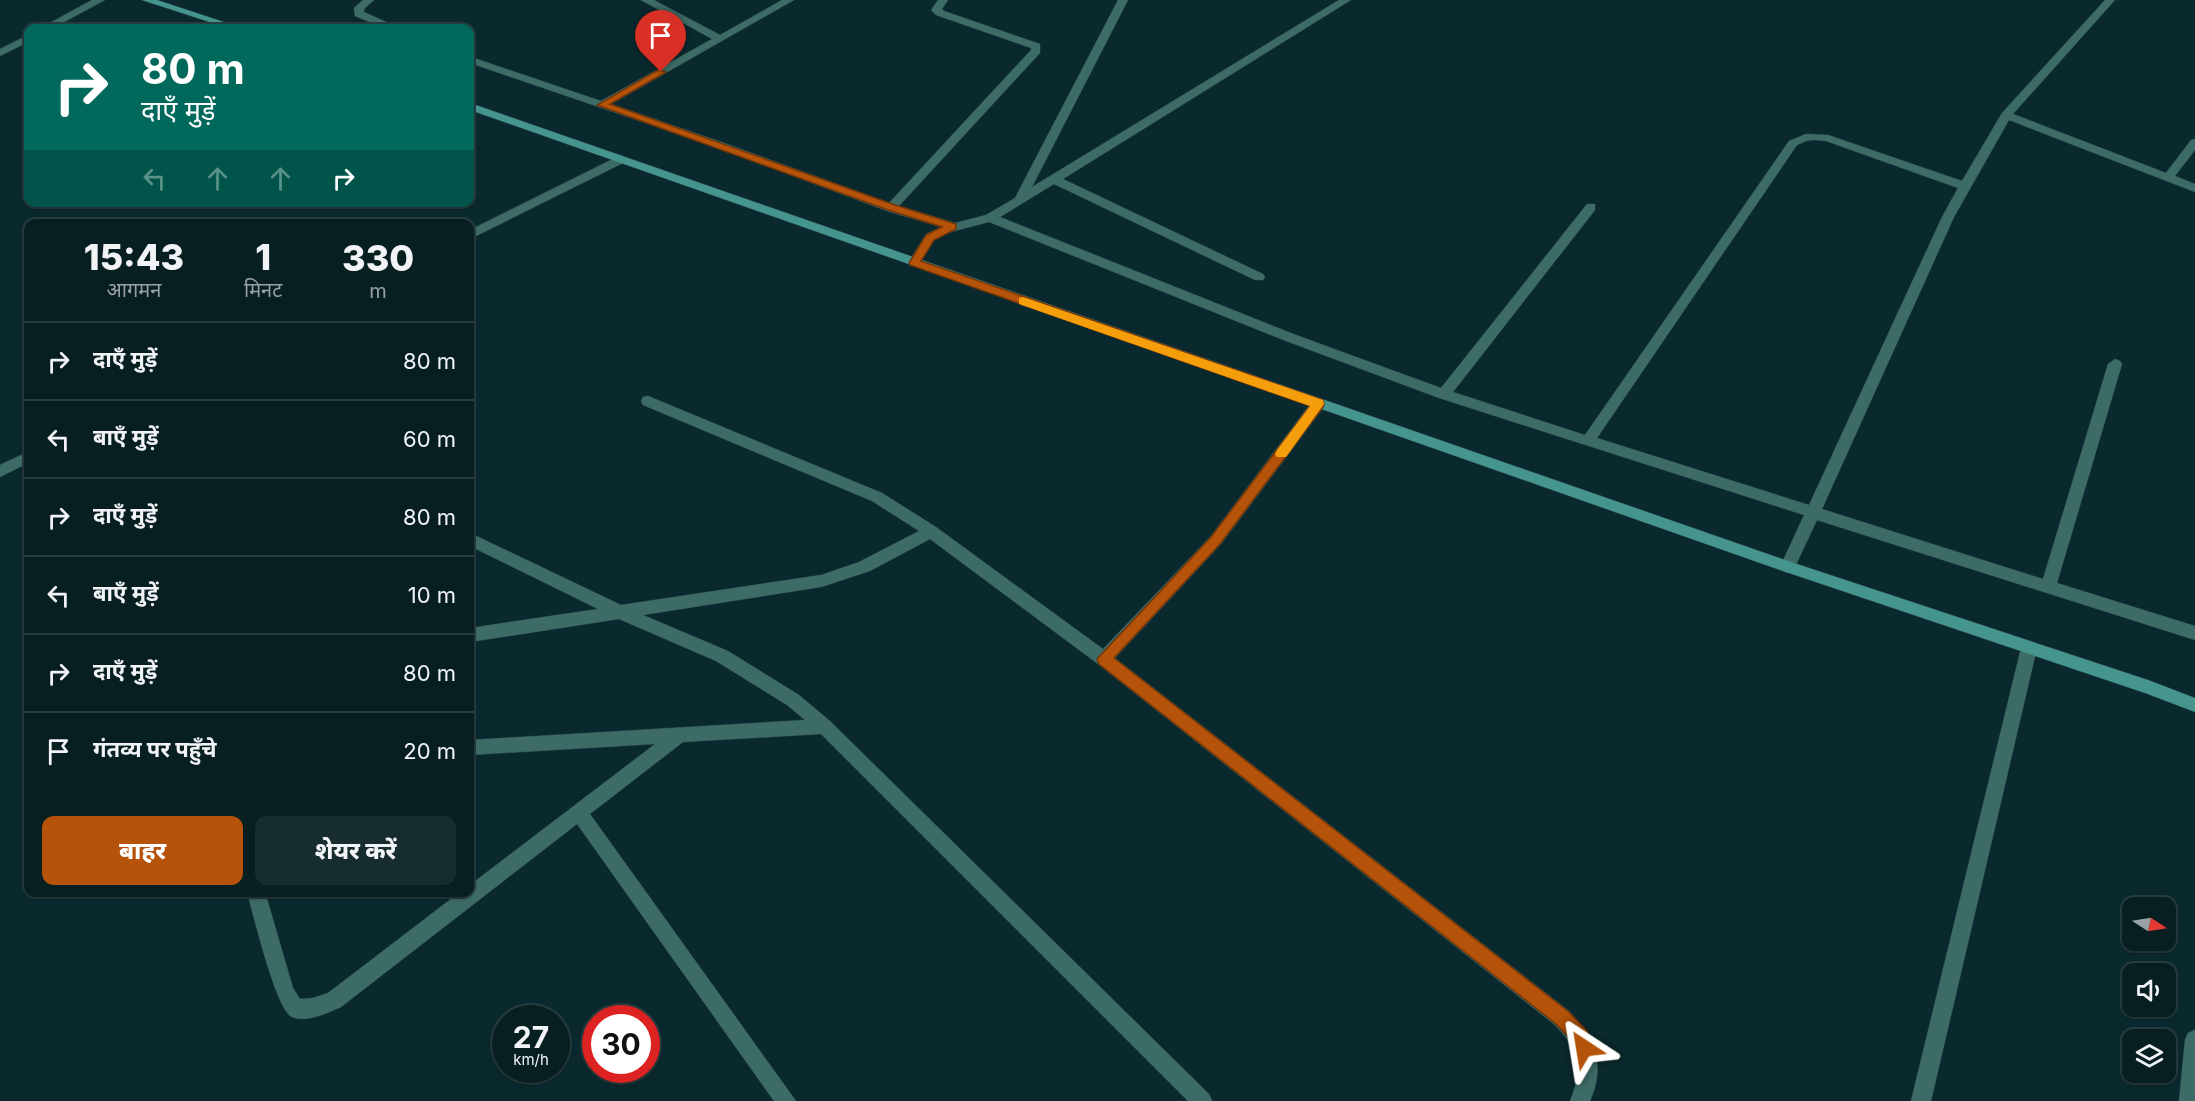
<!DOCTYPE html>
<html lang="hi">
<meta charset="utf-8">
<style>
body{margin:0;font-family:Inter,"Noto Sans Devanagari",sans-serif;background:#162c2f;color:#f1f3f6;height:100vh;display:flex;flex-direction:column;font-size:22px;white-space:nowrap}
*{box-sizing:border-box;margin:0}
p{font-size:20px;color:#98a2a5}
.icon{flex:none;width:33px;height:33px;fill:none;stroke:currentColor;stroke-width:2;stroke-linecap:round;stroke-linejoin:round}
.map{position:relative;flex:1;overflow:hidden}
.panel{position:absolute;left:24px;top:219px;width:450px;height:678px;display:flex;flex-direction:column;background:#081f22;border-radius:12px;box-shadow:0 2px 4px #0004,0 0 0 2px #293d40}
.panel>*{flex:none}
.hud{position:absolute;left:24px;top:24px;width:450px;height:183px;border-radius:12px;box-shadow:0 2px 4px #0004,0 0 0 2px #293d40;background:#00695c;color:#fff;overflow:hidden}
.needle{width:39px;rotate:102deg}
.fabs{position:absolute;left:2122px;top:897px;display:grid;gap:12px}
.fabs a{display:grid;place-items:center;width:54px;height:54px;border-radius:12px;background:#081f22;box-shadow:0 2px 4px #0004,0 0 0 2px #293d40;font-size:30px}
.speed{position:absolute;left:492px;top:1005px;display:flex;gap:12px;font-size:30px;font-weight:700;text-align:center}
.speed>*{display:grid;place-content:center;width:78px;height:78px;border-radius:50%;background:#081f22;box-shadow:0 2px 4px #0004,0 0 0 2px #293d40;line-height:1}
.speed small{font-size:15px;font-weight:400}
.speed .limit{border:9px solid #d22;background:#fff;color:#111}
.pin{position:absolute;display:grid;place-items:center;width:51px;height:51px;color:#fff;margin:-62px -26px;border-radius:50% 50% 50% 0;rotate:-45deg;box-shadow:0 0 6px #0007}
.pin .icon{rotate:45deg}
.me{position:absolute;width:66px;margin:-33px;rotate:327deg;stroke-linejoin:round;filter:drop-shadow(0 0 4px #0008)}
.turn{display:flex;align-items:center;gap:21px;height:126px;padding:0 18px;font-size:27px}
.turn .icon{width:78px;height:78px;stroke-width:2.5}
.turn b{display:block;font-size:42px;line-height:51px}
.lanes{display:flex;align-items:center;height:57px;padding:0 18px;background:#0003;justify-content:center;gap:30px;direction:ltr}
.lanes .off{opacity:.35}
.eta{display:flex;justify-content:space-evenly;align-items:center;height:102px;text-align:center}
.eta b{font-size:36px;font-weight:800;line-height:42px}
.action{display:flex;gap:12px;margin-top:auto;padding:12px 18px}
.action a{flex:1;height:69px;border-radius:12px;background:#b45309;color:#fff;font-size:24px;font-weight:800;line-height:69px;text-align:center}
.action a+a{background:#162c2f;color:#f1f3f6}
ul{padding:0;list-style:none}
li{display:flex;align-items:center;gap:18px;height:78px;padding:0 18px;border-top:2px solid #293d40}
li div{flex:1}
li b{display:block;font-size:22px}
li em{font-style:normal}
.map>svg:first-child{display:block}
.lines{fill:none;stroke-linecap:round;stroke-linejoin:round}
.street-casing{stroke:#274449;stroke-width:1}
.secondary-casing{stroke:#274449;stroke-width:1}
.street{fill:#3d6c67;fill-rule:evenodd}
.secondary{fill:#46958d;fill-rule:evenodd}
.route{fill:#b45309;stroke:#753606;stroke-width:1.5}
.slow{fill:#f59e0b}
</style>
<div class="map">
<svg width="2195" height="1101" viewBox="0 0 2195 1101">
<rect width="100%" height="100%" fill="#0a292e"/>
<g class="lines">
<defs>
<path id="street" d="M 92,0 L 105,0 L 53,28 L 41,28 Z
M 363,0 L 374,0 L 364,9 L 364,12 L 395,26 L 396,28 L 384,28 L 355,16 L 354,8 Z
M 641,0 L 654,0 L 720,35 L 782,0 L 794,0 L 611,104 L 727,144 L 889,203 L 1031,50 L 1031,48 L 936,15 L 931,10 L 938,0 L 948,0 L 942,9 L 944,11 L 1040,44 L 1040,53 L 899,206 L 955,223 L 986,215 L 1015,198 L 1118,0 L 1128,0 L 1032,187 L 1339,0 L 1351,0 L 1063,179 L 1263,274 L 1265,277 L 1263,280 L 1255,280 L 1054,184 L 1000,217 L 1296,335 L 1441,388 L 1587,204 L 1595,204 L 1595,210 L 1453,392 L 1585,435 L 1789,141 L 1806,134 L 1828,135 L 1962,181 L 2002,113 L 2105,0 L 2115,0 L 2013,114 L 2166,173 L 2191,140 L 2195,139 L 2195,150 L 2175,176 L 2195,184 L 2195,192 L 2009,120 L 1954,217 L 1822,509 L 2043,579 L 2108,364 L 2115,359 L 2120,361 L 2122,364 L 2057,583 L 2195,626 L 2195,640 L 1817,520 L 1793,571 L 1788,573 L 1783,571 L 1780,567 L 1804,515 L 1439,398 L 1286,341 L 989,222 L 943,234 L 934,240 L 918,266 L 910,266 L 908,263 L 926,234 L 941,227 L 887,211 L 719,148 L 470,63 L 470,57 L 474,58 L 601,101 L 712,39 ZM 1814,140 L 1826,141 L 1958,188 L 1942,217 L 1809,505 L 1597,438 L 1797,145 L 1806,141 Z
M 28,35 L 28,42 L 0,56 L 0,49 Z
M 621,155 L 627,159 L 625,162 L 470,239 L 470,230 Z
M 648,396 L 882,493 L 936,527 L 1103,649 L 1211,536 L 1313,400 L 1323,400 L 1325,404 L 1323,408 L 1221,544 L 1115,658 L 1569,1011 C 1595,1040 1606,1064 1590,1101 L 1570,1101 C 1584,1066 1580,1052 1555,1025 L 1098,664 L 930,539 L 870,571 L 821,587 L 643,615 L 728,651 L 799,695 L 830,721 L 1209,1094 L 1212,1101 L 1188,1101 L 821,734 L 683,742 L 590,814 L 796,1101 L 774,1101 L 577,824 L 341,1007 C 327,1013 307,1023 292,1017 C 276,1011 253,913 247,892 L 265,892 L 293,988 L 300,999 L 313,998 L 328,993 L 460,892 L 470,892 L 470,885 L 655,744 L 470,755 L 470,740 L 805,720 L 787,705 L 716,661 L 619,619 L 470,642 L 470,628 L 598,609 L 470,546 L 470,533 L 621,605 L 821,575 L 859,562 L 919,531 L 872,501 L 643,405 L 641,401 L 643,397 Z
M 28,452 L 28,463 L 0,477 L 0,465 Z
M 2029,641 L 2035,643 L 2037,648 L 1931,1101 L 1911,1101 L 2021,648 L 2023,643 Z
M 2195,1030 L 2195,1101 L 2179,1101 L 2185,1040 L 2188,1033 Z"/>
<path id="secondary" d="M 142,0 L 157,0 L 242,28 L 228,28 Z
M 470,103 L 1791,562 L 2148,680 L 2195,698 L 2195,712 L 2145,693 L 1783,571 L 470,110 Z"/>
</defs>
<use href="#street" class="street-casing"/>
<use href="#secondary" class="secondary-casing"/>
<use href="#street" class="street"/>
<use href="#secondary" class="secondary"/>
</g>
<path class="route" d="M 658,70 L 666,72 L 610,104 L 895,205 L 956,224 L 956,229 L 934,240 L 921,261 L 1323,400 L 1324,404 L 1323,407 L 1220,544 L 1114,658 L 1569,1012 L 1587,1031 L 1593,1048 L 1590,1055 L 1584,1057 L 1578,1055 L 1573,1042 L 1556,1024 L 1099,664 L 1097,659 L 1211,537 L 1310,406 L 910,265 L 909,263 L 926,235 L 942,227 L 888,210 L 597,105 Z"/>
<path class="slow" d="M 1023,297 L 1323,400 L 1324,404 L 1286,457 L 1277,457 L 1275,454 L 1277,450 L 1310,406 L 1019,304 L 1019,298 Z"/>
</svg>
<div class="fabs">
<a><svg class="needle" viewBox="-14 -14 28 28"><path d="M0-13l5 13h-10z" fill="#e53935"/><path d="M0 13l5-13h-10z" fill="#98a2a5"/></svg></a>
<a><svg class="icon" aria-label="sound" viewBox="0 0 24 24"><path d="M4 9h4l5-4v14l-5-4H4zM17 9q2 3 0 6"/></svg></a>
<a><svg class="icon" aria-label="layers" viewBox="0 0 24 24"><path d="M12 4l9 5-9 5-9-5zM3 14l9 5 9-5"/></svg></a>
</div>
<div class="speed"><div>27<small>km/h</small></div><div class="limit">30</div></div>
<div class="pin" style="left:661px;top:72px;background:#d93025"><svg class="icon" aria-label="arrive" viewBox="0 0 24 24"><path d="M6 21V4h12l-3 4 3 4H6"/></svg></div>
<svg class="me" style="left:1584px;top:1048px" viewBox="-20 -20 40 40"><path d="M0-17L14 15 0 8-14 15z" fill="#b45309" stroke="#fff" stroke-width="4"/></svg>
<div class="hud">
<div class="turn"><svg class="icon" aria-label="right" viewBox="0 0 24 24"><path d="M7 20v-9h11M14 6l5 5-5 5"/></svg><div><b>80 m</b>दाएँ मुड़ें</div></div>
<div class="lanes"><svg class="icon off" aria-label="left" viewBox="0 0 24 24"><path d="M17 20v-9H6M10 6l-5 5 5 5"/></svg><svg class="icon off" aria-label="ahead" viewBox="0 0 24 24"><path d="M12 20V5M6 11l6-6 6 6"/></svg><svg class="icon off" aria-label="ahead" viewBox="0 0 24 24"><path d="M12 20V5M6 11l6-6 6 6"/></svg><svg class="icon" aria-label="right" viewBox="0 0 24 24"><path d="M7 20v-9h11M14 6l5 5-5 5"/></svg></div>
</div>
<section class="panel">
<div class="eta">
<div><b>15:43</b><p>आगमन</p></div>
<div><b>1</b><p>मिनट</p></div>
<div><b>330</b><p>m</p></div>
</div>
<ul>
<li><svg class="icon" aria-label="right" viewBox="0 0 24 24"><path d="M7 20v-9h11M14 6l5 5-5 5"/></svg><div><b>दाएँ मुड़ें</b></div><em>80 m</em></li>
<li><svg class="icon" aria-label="left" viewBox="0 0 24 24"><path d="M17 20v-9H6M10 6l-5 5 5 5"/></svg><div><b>बाएँ मुड़ें</b></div><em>60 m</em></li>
<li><svg class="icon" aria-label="right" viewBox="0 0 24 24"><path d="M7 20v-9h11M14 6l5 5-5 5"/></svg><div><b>दाएँ मुड़ें</b></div><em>80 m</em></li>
<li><svg class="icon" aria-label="left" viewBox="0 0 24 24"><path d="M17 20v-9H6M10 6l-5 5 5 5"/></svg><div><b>बाएँ मुड़ें</b></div><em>10 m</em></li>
<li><svg class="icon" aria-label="right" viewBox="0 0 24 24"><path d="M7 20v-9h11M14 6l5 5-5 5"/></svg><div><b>दाएँ मुड़ें</b></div><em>80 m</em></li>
<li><svg class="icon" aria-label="arrive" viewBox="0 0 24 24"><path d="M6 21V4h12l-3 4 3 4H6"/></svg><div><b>गंतव्य पर पहुँचे</b></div><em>20 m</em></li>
</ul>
<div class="action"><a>बाहर</a><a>शेयर करें</a></div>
</section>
</div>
